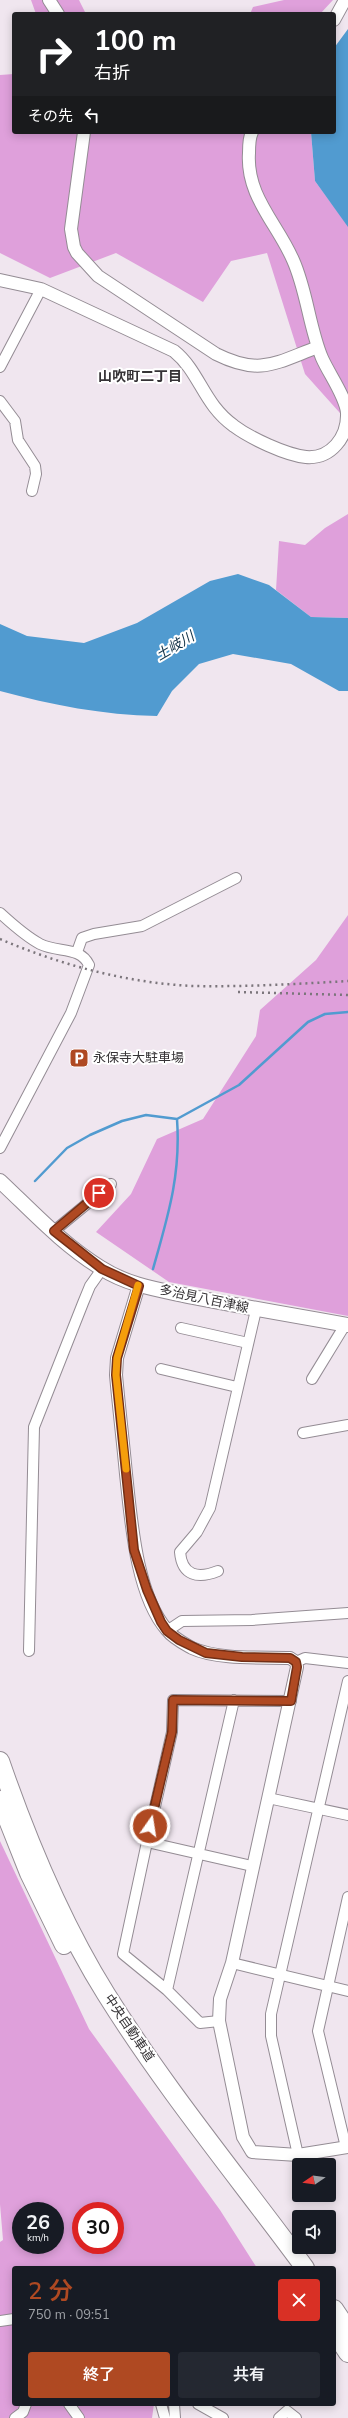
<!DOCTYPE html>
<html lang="ja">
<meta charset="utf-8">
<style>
body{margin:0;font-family:"Nunito Sans","Noto Sans JP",sans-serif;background:#242831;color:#f1f3f6;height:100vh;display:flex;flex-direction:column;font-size:15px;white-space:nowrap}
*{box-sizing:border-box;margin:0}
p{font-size:13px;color:#9ea1a6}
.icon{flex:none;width:22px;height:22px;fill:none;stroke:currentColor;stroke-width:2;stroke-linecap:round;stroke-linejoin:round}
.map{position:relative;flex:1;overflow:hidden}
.drawer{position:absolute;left:12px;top:2266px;width:324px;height:140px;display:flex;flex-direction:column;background:#171b24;border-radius:4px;box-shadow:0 2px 10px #0003}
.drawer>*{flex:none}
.guide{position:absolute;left:12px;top:12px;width:324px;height:122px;border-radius:4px;box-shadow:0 2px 10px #0003;background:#202124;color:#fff;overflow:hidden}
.needle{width:26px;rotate:257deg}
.buttons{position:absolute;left:292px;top:2158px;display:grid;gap:8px}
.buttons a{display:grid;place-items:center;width:44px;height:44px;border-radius:4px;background:#171b24;box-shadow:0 2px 10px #0003;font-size:20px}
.speed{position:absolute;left:12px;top:2202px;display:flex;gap:8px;font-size:20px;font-weight:700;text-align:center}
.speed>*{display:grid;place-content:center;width:52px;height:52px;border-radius:50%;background:#171b24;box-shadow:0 2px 10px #0003;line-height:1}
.speed small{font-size:10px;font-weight:400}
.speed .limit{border:6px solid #d22;background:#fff;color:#111}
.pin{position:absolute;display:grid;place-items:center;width:34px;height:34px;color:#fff;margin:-17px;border:2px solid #fff;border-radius:50%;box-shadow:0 1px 4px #0007}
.me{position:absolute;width:44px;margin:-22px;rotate:13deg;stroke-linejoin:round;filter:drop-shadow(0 0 3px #0008)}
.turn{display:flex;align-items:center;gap:14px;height:84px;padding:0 16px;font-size:18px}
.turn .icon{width:52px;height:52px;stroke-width:2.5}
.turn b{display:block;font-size:28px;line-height:34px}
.then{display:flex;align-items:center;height:38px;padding:0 16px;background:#0003;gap:8px;font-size:15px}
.round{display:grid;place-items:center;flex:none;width:42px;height:42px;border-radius:4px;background:#242831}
.headline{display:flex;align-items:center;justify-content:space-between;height:68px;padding:0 16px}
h1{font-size:24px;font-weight:600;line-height:30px;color:#af4922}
.button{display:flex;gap:8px;margin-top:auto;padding:8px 16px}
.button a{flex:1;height:46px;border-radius:4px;background:#af4922;color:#fff;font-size:16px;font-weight:600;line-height:46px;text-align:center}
.button a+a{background:#242831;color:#f1f3f6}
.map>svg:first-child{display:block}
.forest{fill:#dfa0db;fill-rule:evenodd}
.water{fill:#519bd0}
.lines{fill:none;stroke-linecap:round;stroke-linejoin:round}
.stream{stroke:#519bd0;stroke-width:2.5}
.minor-casing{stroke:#948c94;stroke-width:12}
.tertiary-casing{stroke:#948c94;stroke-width:14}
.secondary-casing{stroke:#948c94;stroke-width:16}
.motorway-casing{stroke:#948c94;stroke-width:20}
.minor{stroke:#fff;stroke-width:10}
.tertiary{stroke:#fff;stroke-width:12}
.secondary{stroke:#fff;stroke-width:14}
.motorway{stroke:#fff;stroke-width:18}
.rail{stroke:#7b757b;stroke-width:2.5;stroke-dasharray:2 4;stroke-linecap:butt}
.route-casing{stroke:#722f16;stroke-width:10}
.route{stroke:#af4922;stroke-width:7}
.slow{stroke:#f59e0b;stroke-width:7}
.labels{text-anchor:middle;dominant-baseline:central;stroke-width:4;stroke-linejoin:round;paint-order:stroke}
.poi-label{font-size:13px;fill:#363336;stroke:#fff;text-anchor:start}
.street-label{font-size:13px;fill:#363336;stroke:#fff}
.neighbourhood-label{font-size:14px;font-weight:bold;fill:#363336;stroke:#fff}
.water-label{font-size:14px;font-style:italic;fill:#0f3046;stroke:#fff}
</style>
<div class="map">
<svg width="348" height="2418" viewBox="0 0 348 2418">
<rect width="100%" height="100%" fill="#f0e6ef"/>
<path class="forest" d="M 31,0 L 79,0 L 86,14 L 36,14 Z
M 284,0 L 333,0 L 320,14 L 250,14 L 253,7 Z
M 14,74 L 14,132 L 311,132 L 315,181 L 348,226 L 348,422 L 305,374 L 267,253 L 231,261 L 203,302 L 116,253 L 50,278 L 0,253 L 0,75 Z
M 348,514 L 348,618 L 311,617 L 276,590 L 279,541 L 305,545 L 325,528 Z
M 348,915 L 348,1316 L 169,1282 L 96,1232 L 131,1194 L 157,1139 L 203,1119 L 256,1036 L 260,1010 L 316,960 Z
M 0,1841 L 89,2029 L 220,2210 L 257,2268 L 14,2268 L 14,2404 L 154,2404 L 152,2418 L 0,2418 L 0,2242 L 3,2240 L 0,2204 ZM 21,2211 L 55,2211 L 55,2245 L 21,2245 ZM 81,2211 L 115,2211 L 115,2245 L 81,2245 Z"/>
<path class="water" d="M 348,29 L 348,227 L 315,181 L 311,132 L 334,132 L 334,48 Z
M 238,574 L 269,585 L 311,617 L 348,618 L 348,691 L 339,691 L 291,664 L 233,654 L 199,664 L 172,691 L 157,716 C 103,715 52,705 0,691 L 0,624 L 27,636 L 84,643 L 137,623 L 210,581 Z"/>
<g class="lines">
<path class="stream" d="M 35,1181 L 67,1148 L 90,1135 L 122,1121 L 146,1115 L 177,1119 L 239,1085 L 308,1022 L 325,1014 L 348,1012
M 153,1269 C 168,1216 181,1175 177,1119"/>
<defs>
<path id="minor" d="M 0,367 L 41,289
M 0,401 L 15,421 L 18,440 L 35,466 L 36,474 L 32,491
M 0,913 C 12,924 25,936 40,944 C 58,953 80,946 89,965 L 71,1013 L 0,1148
M 77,952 L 82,938 L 94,934 L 142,926 L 236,878
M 54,1231 L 111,1184
M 181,1328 L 248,1343
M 161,1369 L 237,1387
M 312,1379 L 345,1325
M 303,1433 L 348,1425
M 218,1571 C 198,1579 182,1576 180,1552 L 197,1532 L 210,1508 L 256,1310
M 167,1631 L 182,1621 L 252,1620 L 348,1613
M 29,1651 L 34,1427 L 83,1303 L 90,1286 L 102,1269
M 296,1662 L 305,1658 L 348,1663
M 268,1798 L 348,1815
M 147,1842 L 123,1954 L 167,1990
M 252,1866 L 147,1842 L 172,1732 L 173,1700 L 291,1701
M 232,1963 L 348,1991
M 219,2021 L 200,2023 L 167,1990 L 234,1700
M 346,2147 L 318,2031 L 348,1897
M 298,2155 L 271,2036 L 271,2014 L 348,1681
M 0,2321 L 14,2319
M 69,2404 L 79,2418
M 161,2404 L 165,2418
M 174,2404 L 175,2418
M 198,2404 L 223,2418
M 15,2418 L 23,2412 L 26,2404
M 279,2418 L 287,2411 L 296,2418"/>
<path id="tertiary" d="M 49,0 L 58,14
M 334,20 L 345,0
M 84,132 L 71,229 L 74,247 L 77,253 L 98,276 L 216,354 C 260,376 275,363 318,347
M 0,280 L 41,289 L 174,351 C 200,372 203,404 234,426 C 250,438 286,455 306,457 C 331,459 348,437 347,413 C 346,397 329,374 322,358 C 309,327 307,291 293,260 C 277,223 246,196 249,153 C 249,146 249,138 252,132
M 139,1285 L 117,1358 L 116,1375 C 119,1408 123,1441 126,1474 C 131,1519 136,1595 167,1630 C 173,1638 183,1643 192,1648 C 218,1660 261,1657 290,1658 L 296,1662 L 297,1667 L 232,1963 L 220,1999 L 219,2021 L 243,2137 L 252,2152 L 298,2155 L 348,2147"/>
<path id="secondary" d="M 0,1181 C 32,1211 63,1245 101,1268 C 129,1286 161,1290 193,1297 C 244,1307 296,1316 348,1325"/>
<path id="motorway" d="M 0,1761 C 28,1842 61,1922 106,1994 C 166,2090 238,2177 305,2268
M 0,1800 L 29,1873 L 64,1945
M 334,2309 L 348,2330
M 334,2332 L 348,2353"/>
</defs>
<use href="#minor" class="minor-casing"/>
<use href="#tertiary" class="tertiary-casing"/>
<use href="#secondary" class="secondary-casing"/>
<use href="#motorway" class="motorway-casing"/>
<use href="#minor" class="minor"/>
<use href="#tertiary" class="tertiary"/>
<use href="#secondary" class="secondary"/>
<use href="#motorway" class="motorway"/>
<path class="rail" d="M 0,939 C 61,965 127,983 193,986 C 245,987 297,984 348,981
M 238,992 L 348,995"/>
</g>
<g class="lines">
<defs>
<path id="route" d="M 99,1193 L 54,1231 L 102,1269 L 139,1286 L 117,1358 L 116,1375 L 134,1550 L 147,1590 L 161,1622 L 167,1631 L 179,1640 L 206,1653 L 242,1657 L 290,1658 L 296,1662 L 297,1667 L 291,1701 L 173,1700 L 172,1732 L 150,1826"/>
</defs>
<use href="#route" class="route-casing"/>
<use href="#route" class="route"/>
<path class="slow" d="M 126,1469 L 116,1375 L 117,1358 L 138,1285"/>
</g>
<defs>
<symbol id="parking-square" viewBox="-11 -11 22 22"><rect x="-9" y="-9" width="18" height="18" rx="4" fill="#af4922" stroke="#fff"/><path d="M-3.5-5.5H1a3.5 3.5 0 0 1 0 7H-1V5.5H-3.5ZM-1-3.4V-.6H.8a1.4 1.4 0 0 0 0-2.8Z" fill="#fff"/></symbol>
</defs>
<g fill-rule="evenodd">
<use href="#parking-square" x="68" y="1047" width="22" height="22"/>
</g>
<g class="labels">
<g class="poi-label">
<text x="93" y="1058">永保寺大駐車場</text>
</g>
<g class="street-label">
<text transform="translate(204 1299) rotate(12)">多治見八百津線</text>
<text transform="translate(129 2028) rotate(56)">中央自動車道</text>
</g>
<g class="neighbourhood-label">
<text x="140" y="376">山吹町二丁目</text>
</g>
<g class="water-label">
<text transform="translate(175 646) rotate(-31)">土岐川</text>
</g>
</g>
</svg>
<div class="buttons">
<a><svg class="needle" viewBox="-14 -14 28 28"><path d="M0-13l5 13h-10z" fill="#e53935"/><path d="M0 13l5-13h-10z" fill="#9ea1a6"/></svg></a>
<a><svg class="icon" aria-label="sound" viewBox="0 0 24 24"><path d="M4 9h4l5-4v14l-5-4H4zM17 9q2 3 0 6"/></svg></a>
</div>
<div class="speed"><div>26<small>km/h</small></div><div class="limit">30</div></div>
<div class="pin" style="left:99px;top:1193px;background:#d93025"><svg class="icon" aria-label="arrive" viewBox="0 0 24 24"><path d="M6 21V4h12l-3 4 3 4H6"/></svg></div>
<svg class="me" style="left:150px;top:1826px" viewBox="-20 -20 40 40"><circle r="17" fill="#af4922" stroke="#fff" stroke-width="3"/><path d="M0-11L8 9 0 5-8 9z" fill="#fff"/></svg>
<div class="guide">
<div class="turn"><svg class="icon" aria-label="right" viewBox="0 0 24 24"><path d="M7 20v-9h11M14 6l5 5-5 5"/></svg><div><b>100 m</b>右折</div></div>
<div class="then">その先<svg class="icon" aria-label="left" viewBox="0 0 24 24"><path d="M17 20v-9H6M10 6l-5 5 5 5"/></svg></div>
</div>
<section class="drawer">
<div class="headline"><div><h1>2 分</h1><p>750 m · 09:51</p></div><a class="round" style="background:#d93025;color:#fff"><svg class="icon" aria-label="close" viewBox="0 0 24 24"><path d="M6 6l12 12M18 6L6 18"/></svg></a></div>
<div class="button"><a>終了</a><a>共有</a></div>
</section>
</div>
